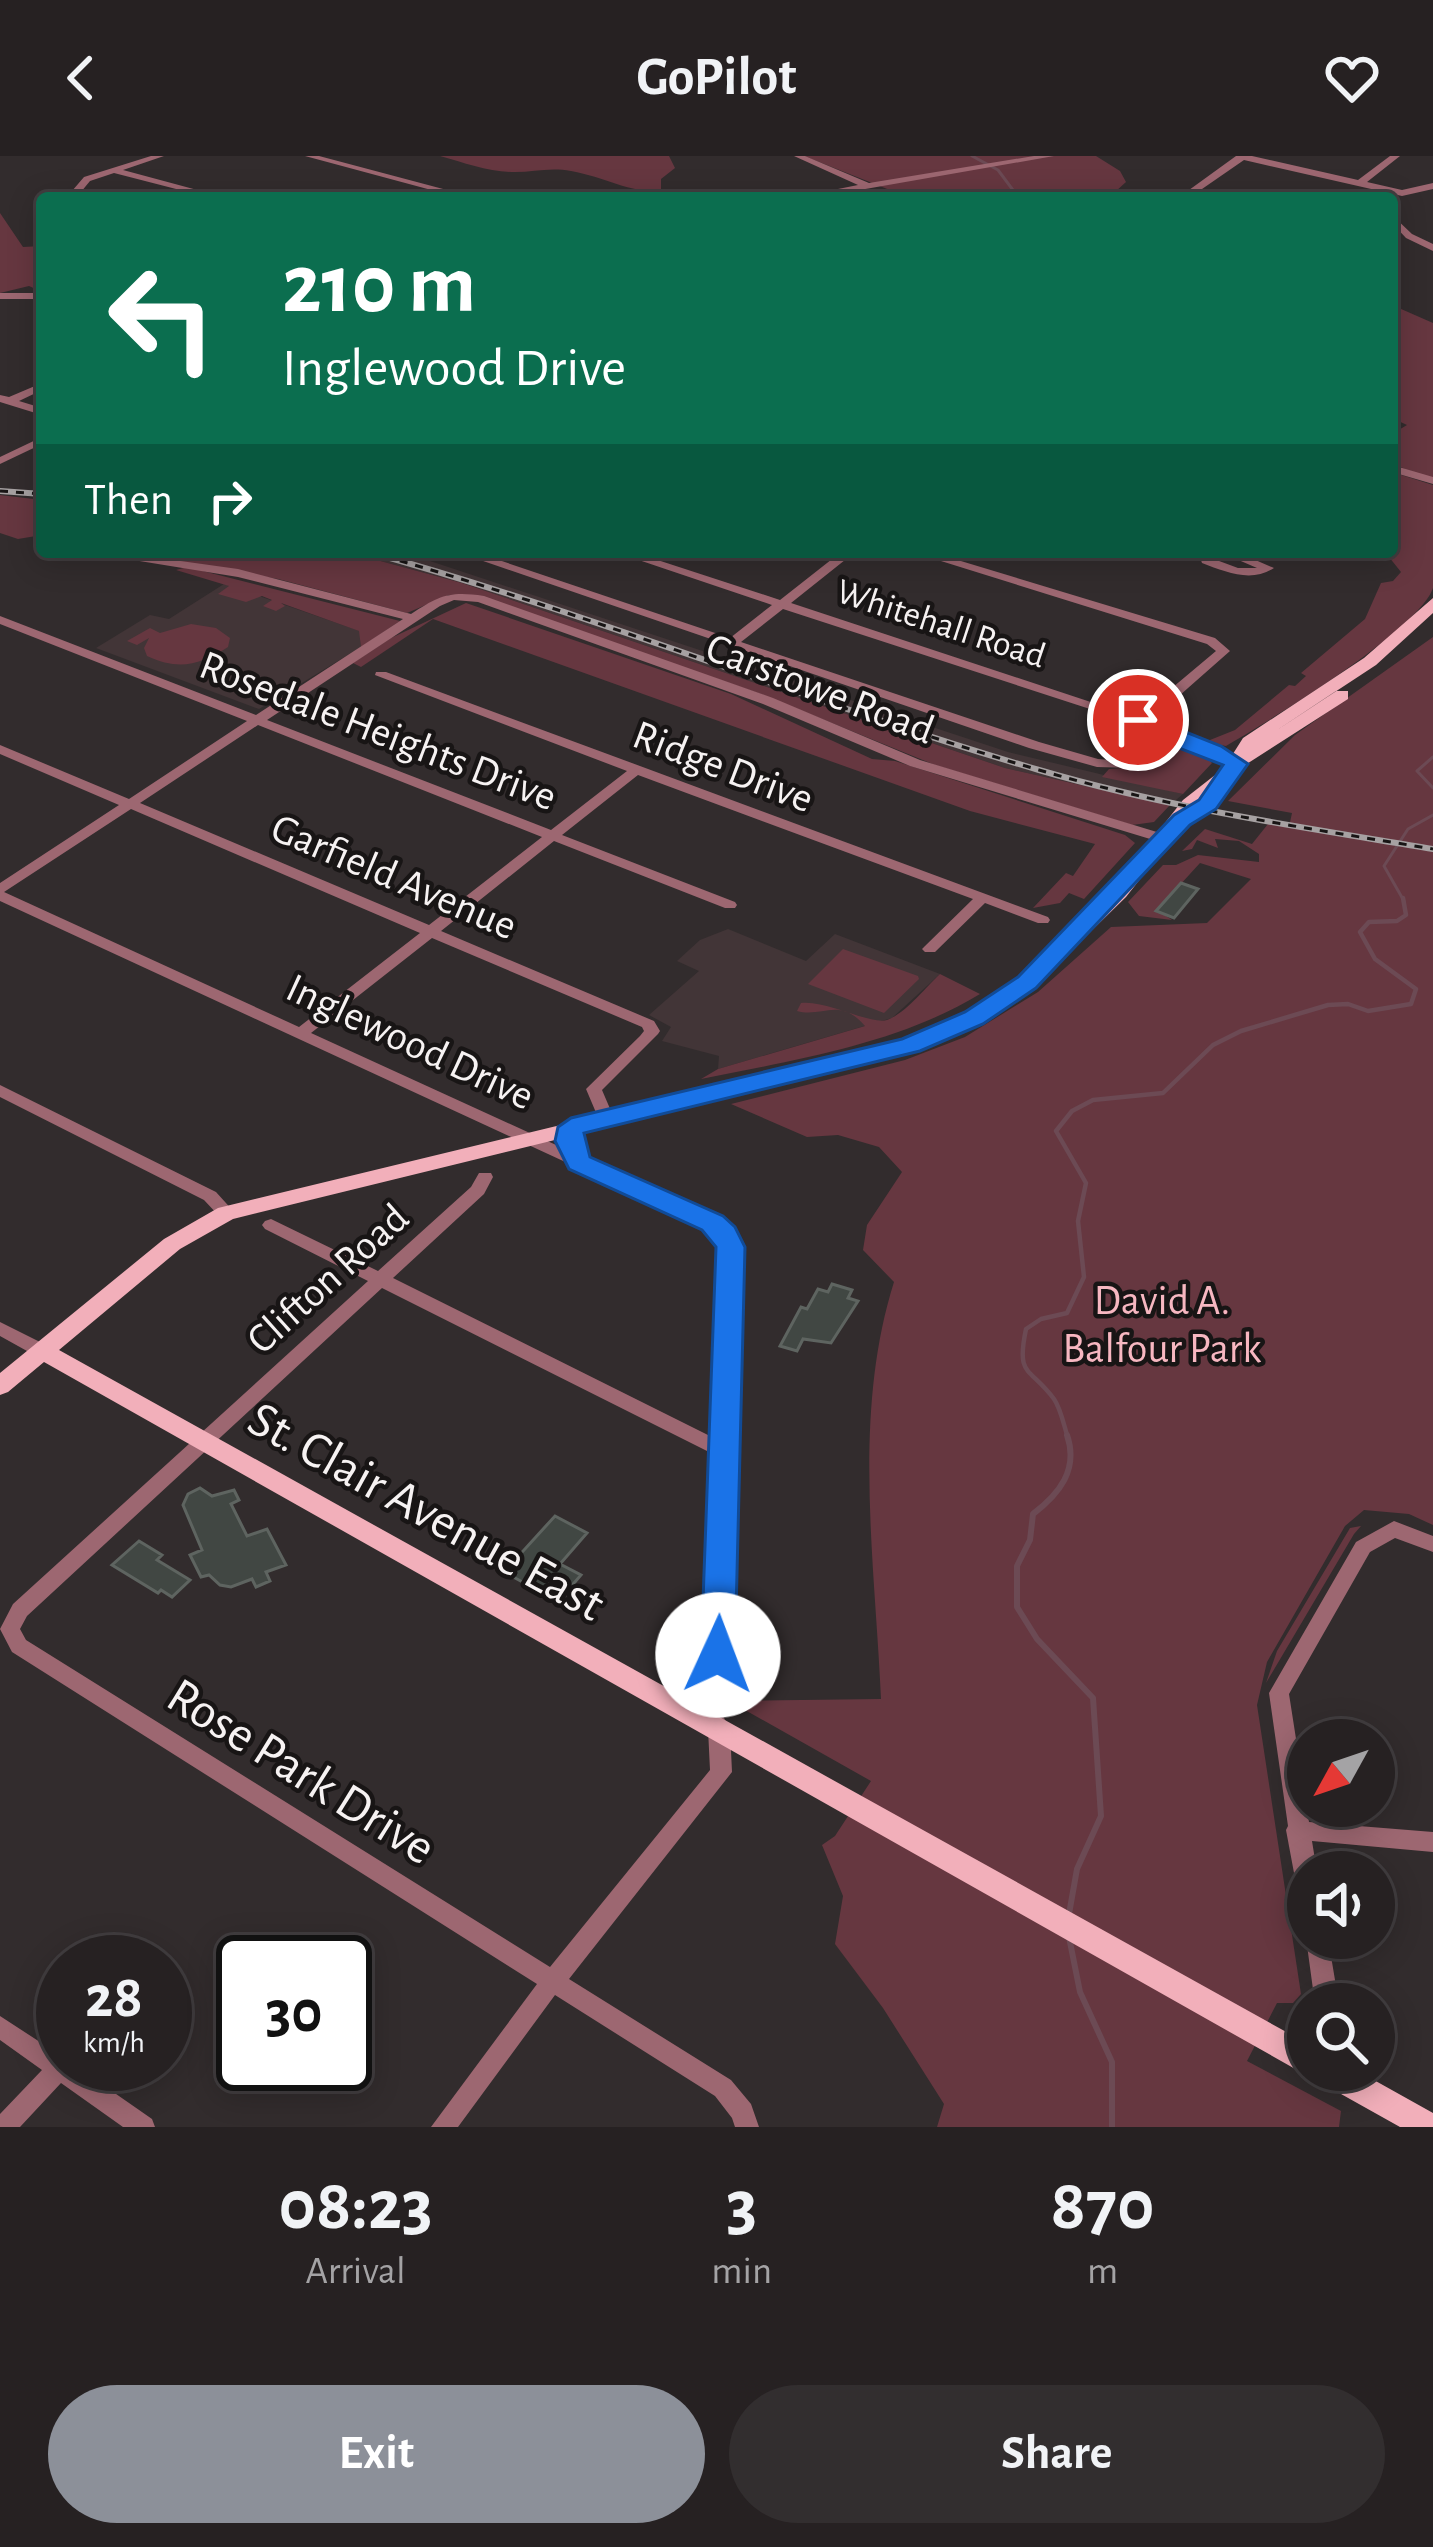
<!DOCTYPE html>
<style>
body{margin:0;font-family:"Alegreya Sans",sans-serif;background:#322e2f;color:#f1f3f6;height:100vh;display:flex;flex-direction:column;font-size:45px;white-space:nowrap}
*{box-sizing:border-box;margin:0}
p{font-size:39px;color:#a4a3a5}
.icon{flex:none;width:66px;height:66px;fill:none;stroke:currentColor;stroke-width:2;stroke-linecap:round;stroke-linejoin:round}
.map{position:relative;height:1971px;overflow:hidden}
.side{display:flex;flex-direction:column;background:#262122;flex:1}
.side>*{flex:none}
.guide{position:absolute;left:36px;top:36px;width:1362px;height:366px;border-radius:12px;box-shadow:0 6px 30px #0003,0 0 0 3px #423e40;background:#0b6e4f;color:#fff;overflow:hidden}
.needle{width:78px;rotate:230deg}
.buttons{position:absolute;left:1287px;top:1563px;display:grid;gap:24px}
.buttons a{display:grid;place-items:center;width:108px;height:108px;border-radius:50%;background:#262122;box-shadow:0 6px 30px #0003,0 0 0 3px #423e40;font-size:60px}
.speed{position:absolute;left:36px;top:1779px;display:flex;gap:24px;font-size:60px;font-weight:700;text-align:center}
.speed>*{display:grid;place-content:center;width:156px;height:156px;border-radius:50%;background:#262122;box-shadow:0 6px 30px #0003,0 0 0 3px #423e40;line-height:1}
.speed small{font-size:30px;font-weight:400}
.speed .limit{border:6px solid #111;border-radius:18px;background:#fff;color:#111}
.pin{position:absolute;display:grid;place-items:center;width:102px;height:102px;color:#fff;margin:-51px;border:6px solid #fff;border-radius:50%;box-shadow:0 3px 12px #0007}
.me{position:absolute;width:132px;margin:-66px;rotate:2deg;stroke-linejoin:round;filter:drop-shadow(0 0 9px #0008)}
.turn{display:flex;align-items:center;gap:42px;height:252px;padding:0 48px;font-size:54px}
.turn .icon{width:156px;height:156px;stroke-width:2.5}
.turn b{display:block;font-size:84px;line-height:102px}
.then{display:flex;align-items:center;height:114px;padding:0 48px;background:#0003;gap:24px;font-size:45px}
.eta{display:flex;justify-content:space-evenly;align-items:center;height:204px;text-align:center}
.eta b{font-size:72px;font-weight:700;line-height:84px}
.action{display:flex;gap:24px;margin-top:auto;padding:24px 48px}
.action a{flex:1;height:138px;border-radius:72px;background:#8c9099;color:#fff;font-size:48px;font-weight:700;line-height:138px;text-align:center}
.action a+a{background:#322e2f;color:#f1f3f6}
header{display:flex;justify-content:space-between;align-items:center;height:156px;padding:0 48px;background:#262122;font-size:54px;font-weight:700}
.map>svg:first-child{display:block}
.built{fill:#423537}
.green{fill:#663740}
.lines{fill:none;stroke-linecap:round;stroke-linejoin:round}
.stream-far2{stroke:#6c4a54;stroke-width:3}
.stream-far1{stroke:#6c4a54;stroke-width:4.5}
.stream{stroke:#6c4a54;stroke-width:6}
.building{fill:#414743;stroke:#5e6460;stroke-width:3}
.minor{fill:#9d6771;fill-rule:evenodd}
.major{fill:#f2afba;fill-rule:evenodd}
.rail-casing{stroke:#a6a1a2;stroke-width:6}
.rail{stroke:#181515;stroke-width:3;stroke-dasharray:8;stroke-linecap:butt}
.route{fill:#1a73e8;stroke:#114b97;stroke-width:3}
.labels{text-anchor:middle;dominant-baseline:central;stroke-width:9;stroke-linejoin:round;paint-order:stroke}
.far-street-label{font-size:36px;fill:#f6f2f2;stroke:#181515}
.street-label{font-size:42px;fill:#f6f2f2;stroke:#181515}
.park-label{font-size:42px;fill:#f7b7c1;stroke:#181515}
.near-street-label{font-size:51px;fill:#f6f2f2;stroke:#181515}
</style>
<header><svg class="icon" aria-label="back" viewBox="0 0 24 24"><path d="M15 5l-7 7 7 7"/></svg>GoPilot<svg class="icon" aria-label="heart" viewBox="0 0 24 24"><path d="M12 20l-8-8c-3-5 5-10 8-4 3-6 11-1 8 4z"/></svg></header>
<div class="map">
<svg width="1433" height="1971" viewBox="0 0 1433 1971">
<rect width="100%" height="100%" fill="#322c2d"/>
<path class="built" d="M 347,396 L 418,401 L 1008,596 L 1183,638 L 1170,649 L 1005,612 L 462,427 Z
M 224,428 L 360,475 L 361,491 L 259,553 L 96,492 L 150,459 L 169,463 Z
M 728,773 L 806,805 L 835,778 L 940,818 L 892,862 L 718,913 L 719,900 L 662,885 L 671,871 L 649,859 L 699,815 L 677,805 L 700,784 Z"/>
<path class="green" d="M 440,0 L 669,0 L 675,12 L 661,23 L 661,36 C 627,36 605,21 571,15 C 550,11 534,16 515,16 C 489,16 465,7 440,0 Z
M 804,0 L 1096,0 L 1120,15 L 1126,26 L 1115,36 L 1130,41 L 910,42 Z
M 0,57 L 23,91 L 42,90 L 42,136 L 29,130 L 0,137 Z
M 1392,149 L 1433,167 L 1433,323 L 1392,310 L 1405,313 L 1392,307 L 1392,278 L 1407,269 L 1392,262 Z
M 1392,316 L 1433,329 C 1433,351 1433,414 1433,432 C 1419,474 1269,565 1226,590 L 1205,586 L 1235,574 L 1289,529 L 1295,530 L 1306,520 L 1301,517 L 1365,463 L 1381,427 L 1393,425 L 1401,416 L 1385,396 L 1392,396 Z
M 0,339 L 42,344 L 42,379 L 18,383 L 0,377 Z
M 125,396 L 347,396 L 462,427 L 1005,612 L 1170,649 L 1154,666 L 1132,669 L 935,609 L 761,538 L 480,441 L 449,439 L 407,457 L 278,423 Z
M 187,411 L 400,465 L 361,491 L 359,475 L 281,447 L 285,450 L 276,455 L 263,450 L 272,444 L 262,440 L 246,446 L 218,438 L 229,430 L 176,414 Z
M 466,447 L 731,538 L 872,603 L 895,605 L 1125,679 L 1135,687 L 1084,743 L 1069,737 L 1060,747 L 1033,752 L 1066,717 L 1073,720 L 1095,688 L 970,655 L 433,463 L 361,511 L 353,507 L 391,482 Z
M 191,468 L 216,472 L 230,482 L 228,491 C 200,509 179,515 147,500 L 144,492 L 149,482 L 137,489 L 127,485 L 150,472 L 160,477 Z
M 1433,481 L 1433,1369 L 1409,1358 L 1364,1354 L 1345,1370 L 1267,1506 L 1257,1549 L 1301,1838 L 1293,1847 L 1277,1847 L 1247,1905 L 1341,1955 L 1339,1971 L 937,1971 L 944,1948 L 883,1852 L 835,1788 L 843,1740 L 822,1689 L 835,1680 L 871,1625 L 729,1545 L 881,1543 C 875,1406 852,1259 894,1126 L 863,1094 L 867,1069 L 902,1016 L 879,991 L 838,979 L 807,981 L 731,948 L 905,904 L 965,881 L 1038,836 L 1111,771 L 1207,767 L 1251,723 L 1200,707 L 1157,754 L 1172,764 L 1139,760 L 1128,746 L 1163,709 L 1176,709 L 1198,699 L 1259,706 L 1259,698 L 1239,685 L 1215,683 L 1218,692 L 1197,684 L 1192,693 L 1182,695 L 1205,673 L 1252,688 L 1268,668 L 1289,671 L 1292,657 L 1228,645 L 1295,579 Z
M 1160,585 L 1203,598 L 1212,607 L 1183,638 L 1102,621 L 1109,613 L 1135,611 Z
M 843,793 L 918,820 L 919,823 L 884,857 L 808,828 Z
M 940,818 L 980,838 C 898,888 795,904 701,923 L 718,913 L 865,870 C 839,840 823,862 797,855 L 801,847 C 827,844 870,869 887,864 C 906,857 925,832 940,818 Z
M 1361,1370 L 1354,1378 L 1266,1527 L 1277,1495 L 1350,1372 Z"/>
<g class="lines">
<path class="stream-far2" d="M 972,0 L 998,14 L 1019,42
M 1433,601 L 1417,615 L 1433,632
M 1404,745 L 1384,710 L 1408,673 L 1433,659"/>
<path class="stream-far1" d="M 1068,1282 C 1064,1270 1061,1253 1054,1243 C 1029,1210 1016,1221 1026,1173 L 1041,1163 L 1067,1157 L 1084,1121 L 1078,1065 L 1086,1027 L 1056,975 L 1072,955 L 1093,944 L 1163,937 L 1213,889 L 1241,875 L 1328,849 L 1348,848 L 1368,855 L 1411,848 L 1416,833 L 1375,803 L 1360,776 L 1369,766 L 1397,765 L 1406,759 L 1403,742"/>
<path class="stream" d="M 1067,1279 C 1079,1314 1059,1338 1033,1358 L 1030,1384 L 1017,1410 L 1017,1451 L 1037,1483 L 1093,1542 L 1101,1660 L 1077,1713 L 1069,1758
M 1069,1781 L 1080,1836 L 1112,1906 L 1112,1971"/>
</g>
<path class="building" d="M 1181,727 L 1198,733 L 1174,762 L 1156,755 Z
M 832,1128 L 852,1134 L 848,1142 L 858,1145 L 831,1187 L 803,1183 L 797,1195 L 780,1190 L 801,1151 L 807,1153 L 818,1133 L 828,1136 Z
M 200,1332 L 212,1340 L 234,1334 L 239,1344 L 231,1348 L 247,1380 L 267,1373 L 286,1409 L 266,1416 L 270,1425 L 256,1431 L 252,1423 L 231,1431 L 220,1429 L 209,1419 L 201,1421 L 190,1399 L 202,1394 L 183,1349 L 188,1338 Z
M 555,1360 L 587,1377 L 560,1408 L 581,1419 L 562,1441 L 556,1437 L 552,1442 L 504,1416 Z
M 139,1385 L 162,1399 L 157,1404 L 190,1424 L 172,1441 L 161,1434 L 158,1437 L 112,1409 Z"/>
<g class="lines">
<path class="minor" d="M 151,0 L 164,0 L 123,14 L 227,42 L 211,42 L 114,17 L 90,25 L 76,42 L 66,42 L 84,21 Z
M 305,0 L 319,0 L 477,42 L 461,42 Z
M 794,0 L 805,0 L 869,27 L 1034,0 L 1054,0 L 814,42 L 793,42 L 858,29 Z
M 1236,0 L 1252,0 L 1358,24 L 1390,0 L 1400,0 L 1367,26 L 1402,34 L 1433,27 L 1433,33 L 1402,40 L 1244,4 L 1189,42 L 1178,42 Z
M 1392,59 L 1412,78 L 1433,88 L 1433,95 L 1406,82 L 1392,67 Z
M 0,137 L 42,137 L 42,143 L 0,143 Z
M 42,227 L 42,234 L 19,245 L 42,252 L 42,259 L 0,246 L 0,239 L 9,241 Z
M 42,281 L 42,288 L 0,308 L 0,301 Z
M 1392,309 L 1433,321 L 1433,328 L 1392,316 Z
M 116,396 L 238,413 L 411,458 C 440,439 450,435 484,440 L 773,542 L 920,604 L 1170,680 L 1172,683 L 1170,686 L 1160,686 L 910,610 L 763,548 L 478,446 L 454,444 L 440,450 L 267,564 L 551,674 L 627,615 L 375,519 L 376,516 L 386,516 L 1048,761 L 1050,764 L 1048,767 L 1038,767 L 985,747 L 935,796 L 925,796 L 922,793 L 925,790 L 973,743 L 638,619 L 562,679 L 735,746 L 737,749 L 735,752 L 725,752 L 554,685 L 441,775 L 654,865 L 660,875 L 658,878 L 602,934 L 614,962 L 612,966 L 600,966 L 586,933 L 640,880 L 644,875 L 642,871 L 432,782 L 311,877 L 718,1063 L 731,1074 L 739,1091 L 730,1483 L 723,1512 L 708,1532 L 730,1573 L 732,1616 L 569,1823 L 731,1924 L 751,1948 L 759,1971 L 735,1971 L 732,1962 L 715,1940 L 555,1839 L 458,1971 L 431,1971 L 537,1828 L 12,1496 L 0,1473 L 13,1448 L 368,1125 L 265,1073 L 262,1069 L 265,1065 L 271,1063 L 378,1115 L 471,1031 L 479,1017 L 491,1017 L 493,1021 L 484,1038 L 393,1122 L 716,1283 L 721,1091 L 718,1081 L 706,1071 L 0,745 L 0,727 L 119,649 L 0,598 L 0,589 L 129,643 L 247,565 L 0,468 L 0,460 L 256,559 L 403,463 L 238,421 L 121,402 L 117,401 ZM 258,569 L 542,681 L 429,769 L 140,647 ZM 131,653 L 420,777 L 299,871 L 4,736 ZM 382,1132 L 715,1299 L 710,1483 L 704,1508 L 687,1530 L 708,1573 L 710,1614 L 550,1811 L 26,1484 L 20,1473 L 27,1460 Z
M 457,396 L 475,396 L 730,482 L 772,449 L 615,396 L 633,396 L 780,444 L 841,396 L 855,396 L 791,447 L 1148,565 L 1160,542 L 1216,495 L 1207,488 L 912,396 L 931,396 L 1215,482 L 1230,495 L 1171,547 L 1159,571 L 1230,598 L 1244,607 L 1242,610 L 1232,610 L 1155,579 L 1142,604 L 1132,612 L 1097,611 L 1029,592 ZM 783,453 L 1133,567 L 1144,574 L 1131,599 L 1124,605 L 1098,603 L 1039,586 L 741,486 Z
M 1198,396 L 1210,396 L 1211,402 L 1238,412 L 1257,412 L 1220,396 L 1237,396 L 1274,412 C 1251,427 1226,416 1202,407 Z
M 0,929 L 216,1036 L 235,1057 L 226,1063 L 220,1061 L 204,1044 L 0,941 Z
M 0,1166 L 48,1190 L 51,1195 L 48,1200 L 36,1200 L 0,1180 Z
M 1394,1365 L 1433,1380 L 1433,1396 L 1395,1382 L 1370,1396 L 1289,1538 L 1309,1666 L 1433,1676 L 1433,1696 L 1312,1685 L 1317,1716 L 1308,1716 L 1308,1743 L 1300,1740 L 1297,1733 L 1286,1674 L 1288,1670 L 1269,1537 L 1356,1386 Z
M 1308,1777 L 1308,1782 L 1328,1782 L 1339,1848 L 1315,1848 L 1306,1782 Z
M 0,1860 L 63,1901 L 63,1908 L 73,1908 L 152,1963 L 155,1971 L 123,1971 L 61,1927 L 20,1971 L 0,1971 L 0,1958 L 42,1914 L 0,1884 Z"/>
<path class="major" d="M 1433,442 L 1433,457 L 1376,509 L 1271,578 L 1336,535 L 1348,535 L 1348,543 L 1242,611 L 1227,629 L 1199,648 L 1126,741 L 1041,824 L 970,872 L 893,900 L 581,977 L 579,985 L 590,1007 L 579,1014 L 572,1012 L 559,983 L 233,1063 L 180,1093 L 59,1194 L 1308,1888 L 1308,1914 L 1356,1914 L 1433,1957 L 1433,1971 L 1400,1971 L 1316,1924 L 1313,1916 L 1297,1914 L 44,1206 L 8,1236 L 0,1239 L 0,1217 L 164,1083 L 218,1052 L 854,898 L 910,882 L 956,863 L 1027,816 L 1113,733 L 1183,644 L 1224,612 L 1243,582 L 1364,502 Z"/>
<defs>
<path id="rail" d="M 0,335 L 42,338
M 369,396 C 596,459 813,548 1039,614 C 1168,652 1301,671 1433,693"/>
</defs>
<use href="#rail" class="rail-casing"/>
<use href="#rail" class="rail"/>
</g>
<path class="route" d="M 1138,557 L 1221,590 L 1248,608 L 1216,653 L 1190,669 L 1036,832 L 983,868 L 920,895 L 584,977 L 590,1001 L 723,1060 L 735,1071 L 745,1091 L 735,1499 L 730,1509 L 718,1513 L 706,1509 L 701,1499 L 716,1091 L 702,1074 L 569,1013 L 555,985 L 558,971 L 571,962 L 902,883 L 965,856 L 1018,821 L 1174,659 L 1199,644 L 1223,609 L 1145,579 L 1127,564 Z"/>
<g class="labels">
<g class="far-street-label">
<text transform="translate(941 468) rotate(18)">Whitehall Road</text>
</g>
<g class="street-label">
<text transform="translate(820 533) rotate(21)">Carstowe Road</text>
<text transform="translate(378 575) rotate(21)">Rosedale Heights Drive</text>
<text transform="translate(723 611) rotate(21)">Ridge Drive</text>
<text transform="translate(394 721) rotate(23)">Garfield Avenue</text>
<text transform="translate(410 886) rotate(25)">Inglewood Drive</text>
<text transform="translate(328 1123) rotate(-42)">Clifton Road</text>
</g>
<g class="park-label">
<text x="1162" y="1145">David A.<tspan x="1162" dy="48">Balfour Park</tspan></text>
</g>
<g class="near-street-label">
<text transform="translate(426 1356) rotate(29)">St. Clair Avenue East</text>
<text transform="translate(301 1616) rotate(32)">Rose Park Drive</text>
</g>
</g>
</svg>
<div class="buttons">
<a><svg class="needle" viewBox="-14 -14 28 28"><path d="M0-13l5 13h-10z" fill="#e53935"/><path d="M0 13l5-13h-10z" fill="#a4a3a5"/></svg></a>
<a><svg class="icon" aria-label="sound" viewBox="0 0 24 24"><path d="M4 9h4l5-4v14l-5-4H4zM17 9q2 3 0 6"/></svg></a>
<a><svg class="icon" aria-label="search" viewBox="0 0 24 24"><circle cx="10" cy="10" r="6"/><path d="M15 15l6 6"/></svg></a>
</div>
<div class="speed"><div>28<small>km/h</small></div><div class="limit">30</div></div>
<div class="pin" style="left:1138px;top:564px;background:#d93025"><svg class="icon" aria-label="arrive" viewBox="0 0 24 24"><path d="M6 21V4h12l-3 4 3 4H6"/></svg></div>
<svg class="me" style="left:718px;top:1499px" viewBox="-20 -20 40 40"><circle r="19" fill="#fff"/><path d="M0-13L10 11 0 6-10 11z" fill="#1a73e8"/></svg>
<div class="guide">
<div class="turn"><svg class="icon" aria-label="left" viewBox="0 0 24 24"><path d="M17 20v-9H6M10 6l-5 5 5 5"/></svg><div><b>210 m</b>Inglewood Drive</div></div>
<div class="then">Then<svg class="icon" aria-label="right" viewBox="0 0 24 24"><path d="M7 20v-9h11M14 6l5 5-5 5"/></svg></div>
</div>
</div>
<section class="side">
<div class="eta">
<div><b>08:23</b><p>Arrival</p></div>
<div><b>3</b><p>min</p></div>
<div><b>870</b><p>m</p></div>
</div>
<div class="action"><a>Exit</a><a>Share</a></div>
</section>
